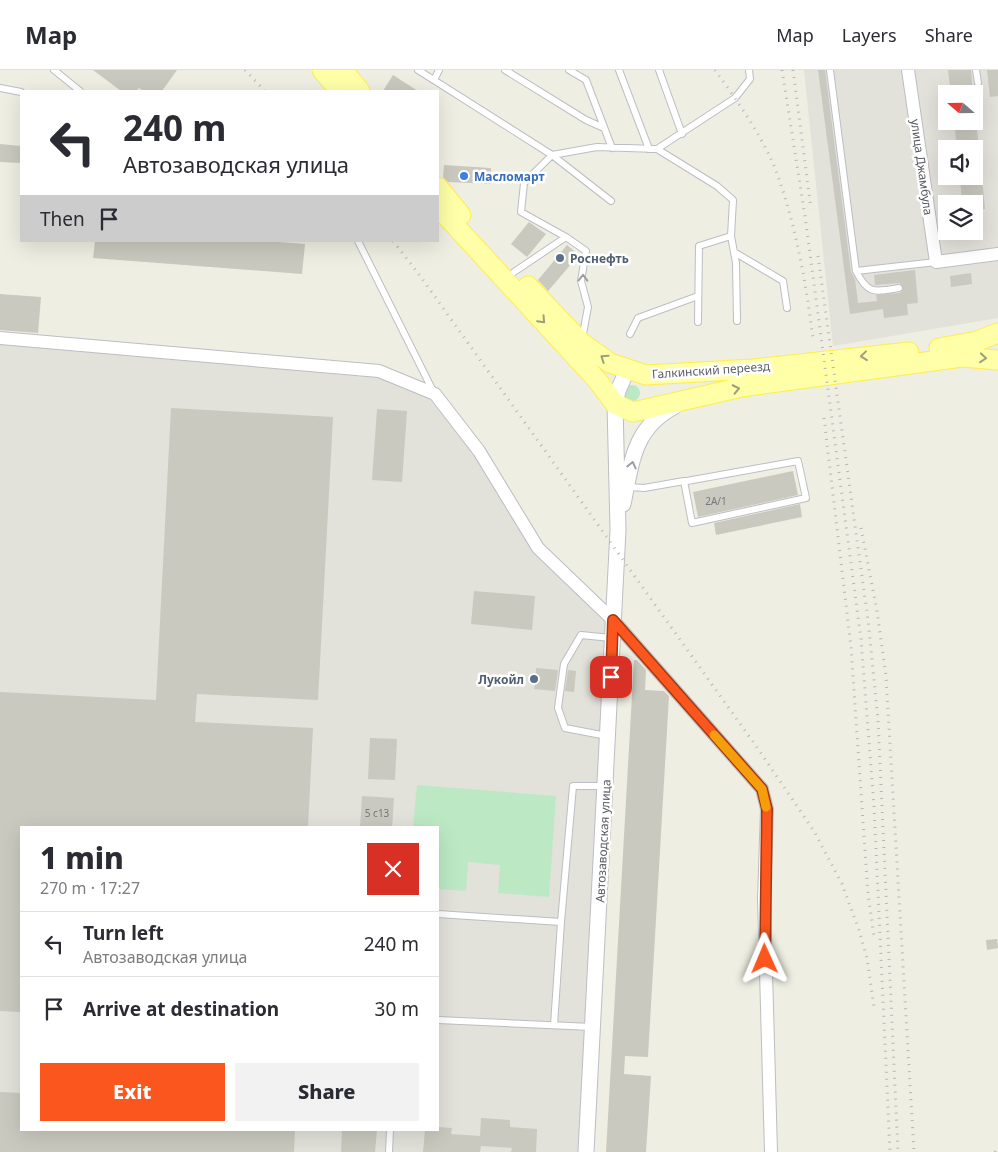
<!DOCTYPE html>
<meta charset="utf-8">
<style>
body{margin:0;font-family:"Noto Sans",sans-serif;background:#f2f2f3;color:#2b2b33;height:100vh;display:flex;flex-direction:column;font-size:19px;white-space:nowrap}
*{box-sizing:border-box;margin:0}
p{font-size:16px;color:#7c7c81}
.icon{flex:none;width:28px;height:28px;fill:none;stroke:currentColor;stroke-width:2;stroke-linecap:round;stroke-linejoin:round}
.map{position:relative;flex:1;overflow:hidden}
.drawer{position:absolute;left:20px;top:756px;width:419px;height:305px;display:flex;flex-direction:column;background:#fff;border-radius:0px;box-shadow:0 5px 20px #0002}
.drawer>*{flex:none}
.hud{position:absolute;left:20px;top:20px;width:419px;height:152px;border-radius:0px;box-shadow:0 5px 20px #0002;background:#fff;color:#2b2b33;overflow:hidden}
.needle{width:32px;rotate:290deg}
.controls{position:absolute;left:938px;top:15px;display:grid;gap:10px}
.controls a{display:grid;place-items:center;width:45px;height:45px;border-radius:0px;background:#fff;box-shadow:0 5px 20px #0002;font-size:25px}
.pin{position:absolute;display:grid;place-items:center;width:42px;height:42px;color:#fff;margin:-21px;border-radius:10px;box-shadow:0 2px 8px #0006}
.me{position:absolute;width:55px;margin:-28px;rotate:359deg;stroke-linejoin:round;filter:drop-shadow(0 0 4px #0008)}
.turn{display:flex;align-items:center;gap:18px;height:105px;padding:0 20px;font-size:22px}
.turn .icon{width:65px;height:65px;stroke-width:2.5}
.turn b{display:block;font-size:35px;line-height:42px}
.then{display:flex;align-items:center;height:48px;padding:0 20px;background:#0003;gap:10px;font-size:19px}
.round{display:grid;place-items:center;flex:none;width:52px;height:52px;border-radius:0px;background:#f2f2f3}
.overview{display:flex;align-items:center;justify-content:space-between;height:85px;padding:0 20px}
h1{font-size:30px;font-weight:800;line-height:38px}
.cta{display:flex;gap:10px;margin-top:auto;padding:10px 20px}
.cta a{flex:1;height:58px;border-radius:0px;background:#fa561d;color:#fff;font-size:20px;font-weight:800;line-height:58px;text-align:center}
.cta a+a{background:#f2f2f3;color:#2b2b33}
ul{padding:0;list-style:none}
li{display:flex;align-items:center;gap:15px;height:65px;padding:0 20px;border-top:1px solid #e1e1e2}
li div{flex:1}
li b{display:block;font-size:19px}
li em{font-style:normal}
header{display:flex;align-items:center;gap:30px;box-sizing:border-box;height:70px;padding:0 25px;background:#fff;border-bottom:1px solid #e1e1e2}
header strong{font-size:24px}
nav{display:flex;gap:28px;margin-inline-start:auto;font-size:18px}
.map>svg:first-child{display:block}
.industrial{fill:#e2e1da;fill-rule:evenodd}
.green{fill:#bce9c4}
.building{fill:#c9c9bf}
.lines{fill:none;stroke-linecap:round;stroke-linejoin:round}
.service-casing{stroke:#bcbec5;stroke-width:8}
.minor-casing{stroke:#bcbec5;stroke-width:14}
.tertiary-casing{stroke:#bcbec5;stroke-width:17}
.primary-casing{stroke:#ffed4b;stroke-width:21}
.service{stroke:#fff;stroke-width:6}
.minor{stroke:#fff;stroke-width:12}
.tertiary{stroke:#fff;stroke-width:15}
.primary{stroke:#feffa7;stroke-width:19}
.rail{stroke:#b6b6b8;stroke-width:3;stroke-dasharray:1 6;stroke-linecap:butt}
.oneway{stroke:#9c9ea3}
.oneway2{stroke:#9c9e7f}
.route-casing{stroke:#a23813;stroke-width:12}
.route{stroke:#fa561d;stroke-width:9}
.slow{stroke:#f59e0b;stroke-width:9}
.shop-dot{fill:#3f7fe0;stroke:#fff;stroke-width:2}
.service-dot{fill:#5c6f8a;stroke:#fff;stroke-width:2}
.labels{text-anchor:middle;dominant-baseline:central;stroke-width:5;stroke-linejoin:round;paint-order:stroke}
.number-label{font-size:10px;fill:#76787c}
.street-label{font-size:12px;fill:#5a5d65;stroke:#fff}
.shop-label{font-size:12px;font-weight:bold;fill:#366cbe;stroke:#fff;text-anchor:start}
.service-label{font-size:12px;font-weight:bold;fill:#4e5e75;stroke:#fff;text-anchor:start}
</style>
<header>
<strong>Map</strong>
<nav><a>Map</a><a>Layers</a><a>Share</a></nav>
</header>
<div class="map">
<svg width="998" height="1082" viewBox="0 0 998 1082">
<rect width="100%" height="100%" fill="#efeee2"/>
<path class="industrial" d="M 804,0 L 998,0 L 998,248 L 833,276 ZM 946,24 L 974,24 L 974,51 L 946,51 ZM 946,79 L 974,79 L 974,106 L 946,106 ZM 946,134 L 974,134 L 974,161 L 946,161 Z
M 0,273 L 379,306 L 432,327 L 478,387 L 535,480 L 610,552 L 578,1082 L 0,1082 ZM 21,758 L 438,758 L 438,1060 L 21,1060 Z"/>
<path class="green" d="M624 323a8 8 0 1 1 16 0a8 8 0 1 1-16 0Z
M 417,715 L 556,726 L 549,827 L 498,823 L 500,795 L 468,792 L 466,821 L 438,819 L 438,758 L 413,757 Z"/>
<path class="building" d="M 93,0 L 177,0 L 162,21 L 143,21 L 139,18 L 136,21 L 121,21 Z
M 818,0 L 825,0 L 851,202 L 855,209 L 858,233 L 877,231 L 876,225 L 900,223 L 903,220 L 900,213 L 875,215 L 874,205 L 915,200 L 918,233 L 907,234 L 908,245 L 884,248 L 883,239 L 850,244 Z
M 948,0 L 971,0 L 973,24 L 951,24 Z
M 987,0 L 998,0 L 998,26 L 990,27 Z
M 393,5 L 418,21 L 383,21 Z
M 954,51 L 976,51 L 979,79 L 957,79 Z
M 0,74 L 21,76 L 21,93 L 0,92 Z
M 974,86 L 980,86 L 985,139 L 974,140 L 974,134 L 962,134 L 960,106 L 974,106 Z
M 444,95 L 491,98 L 491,114 L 448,112 L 443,107 Z
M 529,152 L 546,164 L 527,187 L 511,174 Z
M 95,171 L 266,171 L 305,174 L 302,204 L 93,188 Z
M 567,175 L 579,185 L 548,221 L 538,210 Z
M 971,203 L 972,214 L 951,217 L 950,206 Z
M 0,224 L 41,227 L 38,263 L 0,260 Z
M 171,338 L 333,347 L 318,630 L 197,624 L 195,652 L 313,658 L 308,758 L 21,758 L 21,942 L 0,941 L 0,622 L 156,630 Z
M 377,339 L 407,341 L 402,412 L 372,410 Z
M 793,401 L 798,425 L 698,447 L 693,422 Z
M 800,434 L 802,447 L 716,465 L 714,453 Z
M 474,521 L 535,526 L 532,560 L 471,554 Z
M 634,590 L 637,590 L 646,600 L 645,620 L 664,621 L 669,626 L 648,987 L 625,986 L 624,1004 L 651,1006 L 646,1082 L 606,1082 Z
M 536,598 L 558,600 L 555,621 L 534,619 L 535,614 L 531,614 L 532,603 L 536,604 Z
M 568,600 L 576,601 L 574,622 L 565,621 Z
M 370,668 L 397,669 L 395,710 L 368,709 Z
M 362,726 L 394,728 L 392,758 L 360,758 Z
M 997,869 L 998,878 L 987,880 L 986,870 Z
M 0,1022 L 21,1023 L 21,1060 L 295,1060 L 294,1082 L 0,1082 Z
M 481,1048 L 510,1050 L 510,1057 L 537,1059 L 536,1082 L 511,1082 L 512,1078 L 481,1076 L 480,1082 L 423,1082 L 425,1060 L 438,1060 L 438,1057 L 452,1058 L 451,1064 L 480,1066 Z
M 342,1060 L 377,1060 L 375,1082 L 341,1082 Z"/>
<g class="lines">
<defs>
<path id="service" d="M 54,0 L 80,21
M 418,0 L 552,85 L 611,131
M 505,0 L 586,50 L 604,58
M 569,0 L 586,10 L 612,78
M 619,0 L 649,79
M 659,0 L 682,64
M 830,0 L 856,201 L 936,192
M 976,0 L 978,13
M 434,10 L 439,0
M 0,18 L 21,22
M 657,79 L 717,116 L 733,130 L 731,166 L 736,193 L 737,251
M 566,167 L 521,142 L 524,113 L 552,85 L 597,77 L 657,79 L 735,28 L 750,9 L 749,0
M 358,171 L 434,323
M 734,182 L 783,211 L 787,238
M 856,201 C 868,225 875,222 899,218
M 514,202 L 566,167 L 586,181 L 581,211 L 588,237 L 582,269
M 698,252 L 699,176 L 731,166
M 630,264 L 638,248 L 698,226
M 628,417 L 644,418 L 684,411 L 687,411 L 798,391 L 806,428 L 692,453 L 684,411
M 607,666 L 565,658 L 558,638 L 564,594 L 581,565 L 611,568
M 438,844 L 561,852 L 573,716 L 604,716
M 438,950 L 592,957
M 554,955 L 561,852
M 389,1082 L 390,1060"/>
<path id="minor" d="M 908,0 L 936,192 L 998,184
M 0,268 L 379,301 L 435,324 L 479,381 L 538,478 L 613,550 L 762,719 L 767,739 L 764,829 L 771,1082"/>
<path id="tertiary" d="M 623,434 C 632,392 633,358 675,336
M 586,1082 L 618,460 L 615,334 L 618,321 L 627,300"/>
<path id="primary" d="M 322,0 L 340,21
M 343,0 L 360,21
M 438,117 L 461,145
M 438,137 L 597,310 L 615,334 L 633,342 L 742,317 L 962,287 L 998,290
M 528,216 L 582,273 L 610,293 L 646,305 L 753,299 L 909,282
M 939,278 L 977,271 L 998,263"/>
</defs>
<use href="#service" class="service-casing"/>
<use href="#minor" class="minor-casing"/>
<use href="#tertiary" class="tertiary-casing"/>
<use href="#primary" class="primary-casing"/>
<use href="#service" class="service"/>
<use href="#minor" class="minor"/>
<use href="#tertiary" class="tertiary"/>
<use href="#primary" class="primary"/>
<path class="rail" d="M 245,0 L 265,21
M 715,0 C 738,32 766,71 779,109 C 797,161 806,214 813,269
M 782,0 L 805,146 L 861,569 L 874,736 L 890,1082
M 793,0 L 811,139
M 393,171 L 418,203 L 756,676 L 814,761 L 842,814 L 859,860 L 867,888 L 874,937
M 818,186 L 868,550 L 878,650 L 898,1082
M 824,348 L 851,577 L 868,824 L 874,866
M 861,458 L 877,541 L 886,606 L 914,1082
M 995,1082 L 998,1077"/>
</g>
<defs><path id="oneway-chevron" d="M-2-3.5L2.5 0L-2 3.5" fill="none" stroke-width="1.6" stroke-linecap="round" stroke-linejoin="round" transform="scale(1.25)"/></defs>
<g class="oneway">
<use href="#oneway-chevron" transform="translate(583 208) rotate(-89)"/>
<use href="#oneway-chevron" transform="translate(632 395) rotate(-77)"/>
</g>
<g class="oneway2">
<use href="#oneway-chevron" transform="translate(542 250) rotate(47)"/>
<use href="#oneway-chevron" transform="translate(864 286) rotate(174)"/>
<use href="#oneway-chevron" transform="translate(604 288) rotate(-146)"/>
<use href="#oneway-chevron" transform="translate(983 288) rotate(5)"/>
<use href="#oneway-chevron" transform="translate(736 319) rotate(-12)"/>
</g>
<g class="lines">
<defs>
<path id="route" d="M 611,607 L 613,550 L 762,719 L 767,739 L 765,889"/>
</defs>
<use href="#route" class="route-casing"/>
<use href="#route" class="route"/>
<path class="slow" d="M 714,665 L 762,719 L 766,737"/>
</g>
<circle class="shop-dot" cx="464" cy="106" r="5"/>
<g class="service-dot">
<circle cx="560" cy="188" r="5"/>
<circle cx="534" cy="609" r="5"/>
</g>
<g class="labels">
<g class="number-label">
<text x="716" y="431">2А/1</text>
<text x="377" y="743">5 с13</text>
</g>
<g class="street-label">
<text transform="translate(922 97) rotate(82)">улица Джамбула</text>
<text transform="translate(711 300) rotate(-4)">Галкинский переезд</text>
<text transform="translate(603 771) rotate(-87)">Автозаводская улица</text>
</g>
<g class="shop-label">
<text x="474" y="106">Масломарт</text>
</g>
<g class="service-label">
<text x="570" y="188">Роснефть</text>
<text x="524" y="609" text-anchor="end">Лукойл</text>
</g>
</g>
</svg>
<div class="controls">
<a><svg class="needle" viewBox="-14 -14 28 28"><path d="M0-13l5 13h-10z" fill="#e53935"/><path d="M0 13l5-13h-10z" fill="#7c7c81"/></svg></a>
<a><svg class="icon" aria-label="sound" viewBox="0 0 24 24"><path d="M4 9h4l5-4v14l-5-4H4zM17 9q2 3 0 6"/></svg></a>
<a><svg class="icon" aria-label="layers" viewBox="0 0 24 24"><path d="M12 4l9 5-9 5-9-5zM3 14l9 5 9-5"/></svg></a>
</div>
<div class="pin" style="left:611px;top:607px;background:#d93025"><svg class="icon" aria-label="arrive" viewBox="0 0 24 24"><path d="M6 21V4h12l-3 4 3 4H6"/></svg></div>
<svg class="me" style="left:765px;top:889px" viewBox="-20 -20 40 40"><path d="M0-17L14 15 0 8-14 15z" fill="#fa561d" stroke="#fff" stroke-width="4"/></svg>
<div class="hud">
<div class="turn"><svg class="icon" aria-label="left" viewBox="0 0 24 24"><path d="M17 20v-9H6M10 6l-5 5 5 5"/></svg><div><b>240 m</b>Автозаводская улица</div></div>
<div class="then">Then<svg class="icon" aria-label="arrive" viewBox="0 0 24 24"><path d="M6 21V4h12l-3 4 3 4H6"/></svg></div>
</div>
<section class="drawer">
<div class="overview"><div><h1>1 min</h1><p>270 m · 17:27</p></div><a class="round" style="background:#d93025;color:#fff"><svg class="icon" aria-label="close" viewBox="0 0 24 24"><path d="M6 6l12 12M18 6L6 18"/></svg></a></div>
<ul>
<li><svg class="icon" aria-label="left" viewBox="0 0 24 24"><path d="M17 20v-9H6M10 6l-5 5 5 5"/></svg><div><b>Turn left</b><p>Автозаводская улица</p></div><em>240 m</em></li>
<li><svg class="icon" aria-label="arrive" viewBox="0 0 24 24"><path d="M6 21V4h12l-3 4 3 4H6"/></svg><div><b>Arrive at destination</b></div><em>30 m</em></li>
</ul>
<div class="cta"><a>Exit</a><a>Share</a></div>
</section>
</div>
